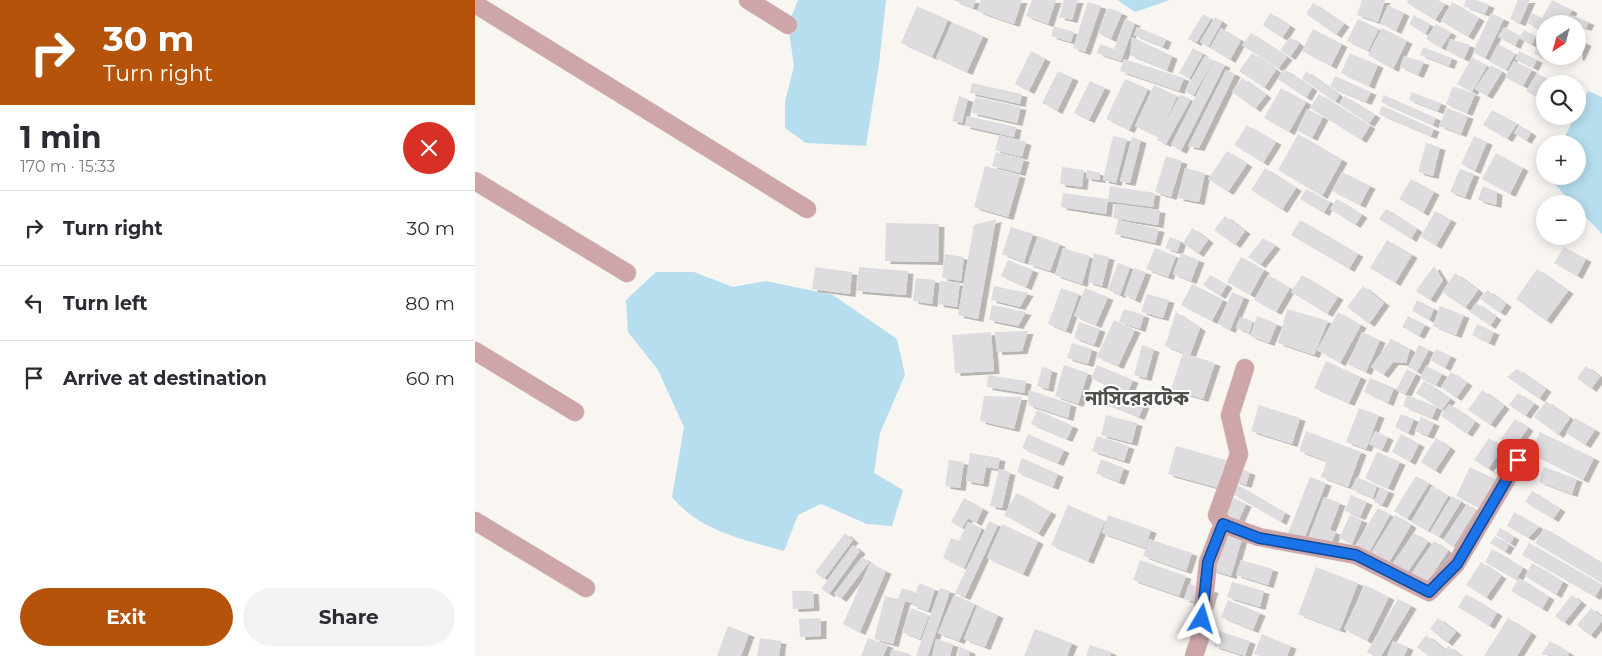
<!DOCTYPE html>
<meta charset="utf-8">
<style>
:root{--surface:#fff;--page:#f2f2f3;--text:#2b2b33;--muted:#7c7c81;--line:#e1e1e2;--accent:#b45309}
body{margin:0;font-family:Montserrat,"Noto Sans Bengali",sans-serif;background:var(--page);color:var(--text);height:100vh;display:flex;flex-direction:column;font-size:19px;white-space:nowrap}
*{box-sizing:border-box;margin:0}
p{font-size:16px;color:var(--muted)}
.icon{flex:none;width:28px;height:28px;fill:none;stroke:currentColor;stroke-width:2;stroke-linecap:round;stroke-linejoin:round}
.map{position:relative;flex:1;overflow:hidden}
.sheet{display:flex;flex-direction:column;background:var(--surface);width:475px}
.sheet>*{flex:none}
.hud{background:#b45309;color:#fff;overflow:hidden}
.needle{width:32px;rotate:216deg}
.fabs{position:absolute;left:1061px;top:15px;display:grid;gap:10px}
.fabs a{display:grid;place-items:center;width:50px;height:50px;border-radius:50%;background:var(--surface);box-shadow:0 2px 12px #0003;font-size:25px}
.pin{position:absolute;display:grid;place-items:center;width:42px;height:42px;color:#fff;margin:-21px;border-radius:10px;box-shadow:0 2px 8px #0006}
.me{position:absolute;width:55px;margin:-28px;rotate:7deg;stroke-linejoin:round;filter:drop-shadow(0 0 4px #0008)}
.turn{display:flex;align-items:center;gap:18px;height:105px;padding:0 20px;font-size:22px}
.turn .icon{width:65px;height:65px;stroke-width:2.5}
.turn b{display:block;font-size:35px;line-height:42px}
.round{display:grid;place-items:center;flex:none;width:52px;height:52px;border-radius:26px;background:var(--page)}
.summary{display:flex;align-items:center;justify-content:space-between;height:85px;padding:0 20px}
h1{font-size:30px;font-weight:700;line-height:38px}
.cta{display:flex;gap:10px;margin-top:auto;padding:10px 20px}
.cta a{flex:1;height:58px;border-radius:30px;background:var(--accent);color:#fff;font-size:20px;font-weight:700;line-height:58px;text-align:center}
.cta a+a{background:var(--page);color:var(--text)}
ul{padding:0;list-style:none}
li{display:flex;align-items:center;gap:15px;height:75px;padding:0 20px;border-top:1px solid var(--line)}
li div{flex:1}
li b{display:block;font-size:19px}
li em{font-style:normal}
main{display:flex;flex:1;min-height:0}
.map>svg:first-child{display:block}
.water{fill:#b6deee}
.building{fill:#dfdce0;filter:url(#shadow)}
.lines{fill:none;stroke-linecap:round;stroke-linejoin:round}
.street-casing{stroke:#d4d2ce;stroke-width:19}
.street{stroke:#cea5a9;stroke-width:18}
.route-casing{stroke:#114b97;stroke-width:12}
.route{stroke:#1a73e8;stroke-width:9}
.labels{text-anchor:middle;stroke-width:4;stroke-linejoin:round;paint-order:stroke}
.quarter-label{font-size:20px;font-weight:bold;fill:#514f4b;stroke:#fff}
</style>
<main>
<section class="sheet">
<div class="hud">
<div class="turn"><svg class="icon" aria-label="right" viewBox="0 0 24 24"><path d="M7 20v-9h11M14 6l5 5-5 5"/></svg><div><b>30 m</b>Turn right</div></div>
</div>
<div class="summary"><div><h1>1 min</h1><p>170 m · 15:33</p></div><a class="round" style="background:#d93025;color:#fff"><svg class="icon" aria-label="close" viewBox="0 0 24 24"><path d="M6 6l12 12M18 6L6 18"/></svg></a></div>
<ul>
<li><svg class="icon" aria-label="right" viewBox="0 0 24 24"><path d="M7 20v-9h11M14 6l5 5-5 5"/></svg><div><b>Turn right</b></div><em>30 m</em></li>
<li><svg class="icon" aria-label="left" viewBox="0 0 24 24"><path d="M17 20v-9H6M10 6l-5 5 5 5"/></svg><div><b>Turn left</b></div><em>80 m</em></li>
<li><svg class="icon" aria-label="arrive" viewBox="0 0 24 24"><path d="M6 21V4h12l-3 4 3 4H6"/></svg><div><b>Arrive at destination</b></div><em>60 m</em></li>
</ul>
<div class="cta"><a>Exit</a><a>Share</a></div>
</section>
<div class="map">
<svg width="1127" height="656" viewBox="0 0 1127 656">
<defs>
<filter id="shadow"><feDropShadow dx="5.5" dy="3" stdDeviation="0" flood-color="#0004"/></filter>
</defs>
<rect width="100%" height="100%" fill="#f9f6f2"/>
<!-- water -->
<g class="water">
<polygon points="323,0 411,0 404,64 391,146 331,143 310,128 310,102 319,66 313,25"/>
<polygon points="642,0 695,0 660,12"/>
<polygon points="1113,91 1127,97 1127,234 1103,209 1102,204 1097,204 1073,176 1102,176 1102,144 1086,144 1100,116 1102,116"/>
<path d="M181,272H219L258,287L291,281L358,295L422,339L430,375L405,433L399,473L428,490L417,526L392,524L346,504L323,515L309,551C269,540 225,531 197,497L209,427L183,370L153,332L151,300Z"/>
</g>
<!-- building -->
<g class="building">
<polygon points="478,0 501,0 498,8"/>
<polygon points="506,0 547,0 539,24 502,11"/>
<polygon points="557,0 581,0 573,24 551,16"/>
<polygon points="589,0 603,0 597,20 584,17"/>
<polygon points="887,0 910,0 903,22 882,15"/>
<polygon points="933,0 963,0 970,4 960,20 932,3"/>
<polygon points="991,0 1001,0 1014,5 1010,14 989,6"/>
<polygon points="1043,0 1055,0 1045,23 1035,19"/>
<polygon points="1077,0 1097,10 1090,24 1073,22 1070,24 1068,32 1052,23 1057,13 1067,18"/>
<polygon points="613,2 626,6 610,52 598,48"/>
<polygon points="977,2 1004,18 993,37 966,21"/>
<polygon points="838,3 869,24 861,35 831,14"/>
<polygon points="913,5 929,13 921,31 905,23"/>
<polygon points="442,6 473,20 457,57 426,43"/>
<polygon points="633,8 647,13 636,39 623,33"/>
<polygon points="795,13 815,26 807,38 788,25"/>
<polygon points="1016,13 1029,19 1010,58 998,52"/>
<polygon points="728,14 736,19 721,43 713,39"/>
<polygon points="939,15 955,25 950,34 934,24"/>
<polygon points="1096,15 1114,22 1111,28 1094,22"/>
<polygon points="740,17 747,22 733,47 725,42"/>
<polygon points="650,19 660,23 646,61 622,53 625,44 639,49"/>
<polygon points="883,19 904,29 893,51 872,41"/>
<polygon points="477,22 508,36 492,72 461,58"/>
<polygon points="961,24 976,33 966,48 951,39"/>
<polygon points="579,26 599,32 596,42 576,36"/>
<polygon points="662,27 691,39 688,47 659,35"/>
<polygon points="1029,27 1045,36 1049,30 1061,36 1057,45 1044,38 1040,46 1023,37"/>
<polygon points="746,28 766,40 755,60 735,48"/>
<polygon points="907,28 932,41 918,69 893,55"/>
<polygon points="838,29 867,44 856,66 827,51"/>
<polygon points="776,33 812,57 803,69 767,45"/>
<polygon points="1065,36 1070,38 1070,56 1081,56 1079,62 1059,54"/>
<polygon points="657,37 697,56 692,70 655,55"/>
<polygon points="815,37 824,44 815,57 805,50"/>
<polygon points="975,39 995,45 989,59 971,50"/>
<polygon points="1102,39 1111,43 1104,58 1102,57"/>
<polygon points="1023,44 1040,54 1031,70 1014,61"/>
<polygon points="948,47 977,58 974,66 945,55"/>
<polygon points="718,48 728,54 714,79 704,73"/>
<polygon points="556,51 570,59 554,91 540,84"/>
<polygon points="1044,51 1062,60 1058,68 1040,59"/>
<polygon points="777,53 801,70 789,88 764,71"/>
<polygon points="875,53 903,65 894,86 866,73"/>
<polygon points="730,56 738,61 718,96 710,91"/>
<polygon points="929,56 949,62 943,75 925,67"/>
<polygon points="997,57 1012,66 997,92 982,84"/>
<polygon points="649,59 709,78 704,91 645,71"/>
<polygon points="739,60 750,65 706,151 696,145"/>
<polygon points="1039,61 1057,70 1048,86 1030,77"/>
<polygon points="1016,65 1027,72 1012,96 1000,89"/>
<polygon points="809,69 837,88 831,98 803,79"/>
<polygon points="751,70 760,74 724,148 713,146"/>
<polygon points="583,71 598,78 582,111 567,103"/>
<polygon points="831,71 864,95 860,102 827,79"/>
<polygon points="1062,73 1080,84 1070,84 1070,102 1051,91"/>
<polygon points="860,76 896,92 891,102 855,87"/>
<polygon points="767,78 791,95 780,109 757,92"/>
<polygon points="650,79 673,89 654,130 631,119"/>
<polygon points="615,81 630,88 614,120 599,113"/>
<polygon points="497,83 547,94 545,104 495,93"/>
<polygon points="679,85 702,96 685,134 705,95 716,99 691,144 682,140 684,137 660,126"/>
<polygon points="978,86 1000,94 992,113 971,104"/>
<polygon points="806,88 831,102 814,132 789,118"/>
<polygon points="936,92 966,103 963,111 934,100"/>
<polygon points="844,94 895,126 886,140 835,108"/>
<polygon points="909,95 961,118 958,125 906,102"/>
<polygon points="484,96 493,99 487,123 477,121"/>
<polygon points="869,96 900,115 894,124 864,104"/>
<polygon points="500,97 546,107 542,123 497,113"/>
<polygon points="907,106 959,129 956,136 904,114"/>
<polygon points="972,108 993,116 986,134 964,126"/>
<polygon points="832,109 848,117 837,138 822,130"/>
<polygon points="1017,110 1042,124 1032,139 1008,125"/>
<polygon points="492,116 541,127 539,137 490,126"/>
<polygon points="772,125 801,142 788,163 759,145"/>
<polygon points="1044,125 1056,133 1051,141 1039,133"/>
<polygon points="823,134 867,160 847,196 803,170"/>
<polygon points="524,135 551,142 547,157 520,150"/>
<polygon points="638,136 652,139 641,183 628,180"/>
<polygon points="999,136 1012,142 1000,171 986,164"/>
<polygon points="657,137 666,140 655,183 645,181"/>
<polygon points="951,143 965,147 958,176 943,172"/>
<polygon points="752,151 772,164 753,192 733,179"/>
<polygon points="521,152 549,159 545,173 517,166"/>
<polygon points="1021,153 1048,168 1035,194 1007,179"/>
<polygon points="691,156 707,161 696,197 680,192"/>
<polygon points="510,166 545,175 533,217 499,207"/>
<polygon points="587,167 609,170 607,187 585,184"/>
<polygon points="710,168 730,173 724,202 703,198"/>
<polygon points="790,168 821,188 807,210 776,190"/>
<polygon points="985,169 999,174 990,197 975,192"/>
<polygon points="612,170 625,173 625,180 611,178"/>
<polygon points="867,172 895,186 885,205 857,191"/>
<polygon points="936,179 959,192 948,213 924,199"/>
<polygon points="635,186 680,193 678,207 633,201"/>
<polygon points="1008,186 1022,192 1021,205 1003,200"/>
<polygon points="831,189 855,202 849,213 825,199"/>
<polygon points="588,193 633,199 631,214 586,207"/>
<polygon points="862,199 887,215 880,225 855,209"/>
<polygon points="640,204 685,210 683,225 638,218"/>
<polygon points="911,209 942,229 936,239 904,219"/>
<polygon points="960,211 976,220 961,246 946,237"/>
<polygon points="750,216 770,231 760,245 739,230"/>
<polygon points="521,219 503,319 483,315 499,225"/>
<polygon points="643,220 684,229 680,243 640,234"/>
<polygon points="825,220 883,254 874,269 816,235"/>
<polygon points="411,223 464,224 463,262 410,261"/>
<polygon points="536,227 558,234 549,262 527,254"/>
<polygon points="717,228 733,240 723,254 708,243"/>
<polygon points="563,236 585,244 575,271 553,264"/>
<polygon points="695,237 706,241 702,252 690,248"/>
<polygon points="788,238 800,246 785,265 773,257"/>
<polygon points="912,240 937,255 920,283 895,268"/>
<polygon points="1089,247 1111,259 1102,276 1079,263"/>
<polygon points="588,248 615,256 607,284 580,275"/>
<polygon points="680,248 701,256 693,277 671,269"/>
<polygon points="619,253 634,257 627,286 613,282"/>
<polygon points="706,253 724,260 716,281 698,274"/>
<polygon points="470,254 489,257 486,281 467,278"/>
<polygon points="766,257 789,270 775,295 752,282"/>
<polygon points="533,260 558,270 551,287 526,276"/>
<polygon points="643,263 655,267 645,295 633,290"/>
<polygon points="959,266 968,280 955,300 941,291"/>
<polygon points="340,267 377,272 375,294 337,289"/>
<polygon points="384,267 433,271 431,295 382,291"/>
<polygon points="659,268 671,272 660,300 649,295"/>
<polygon points="1062,269 1093,291 1071,321 1041,299"/>
<polygon points="980,273 1003,290 990,308 967,292"/>
<polygon points="735,275 752,285 745,296 728,285"/>
<polygon points="793,275 815,288 801,312 779,300"/>
<polygon points="827,275 863,297 852,314 816,292"/>
<polygon points="441,278 460,280 457,304 438,301"/>
<polygon points="465,281 485,283 482,307 463,304"/>
<polygon points="717,284 748,300 737,321 706,305"/>
<polygon points="519,286 553,293 545,307 516,300"/>
<polygon points="888,286 909,303 894,324 872,307"/>
<polygon points="586,288 604,294 591,331 573,324"/>
<polygon points="610,288 633,297 621,325 599,316"/>
<polygon points="1012,290 1031,304 1025,313 1005,299"/>
<polygon points="757,292 769,297 755,330 743,324"/>
<polygon points="672,294 694,300 688,318 666,312"/>
<polygon points="942,300 959,309 954,320 937,311"/>
<polygon points="1001,303 1021,317 1015,326 995,312"/>
<polygon points="517,305 551,312 543,326 514,320"/>
<polygon points="965,306 989,315 981,335 958,326"/>
<polygon points="649,309 669,315 665,329 644,322"/>
<polygon points="812,309 853,321 839,355 803,343"/>
<polygon points="701,312 725,328 715,355 740,363 728,399 696,389 708,353 690,346"/>
<polygon points="863,312 886,325 865,363 842,350"/>
<polygon points="782,316 802,324 794,343 775,336"/>
<polygon points="933,316 950,325 944,336 927,327"/>
<polygon points="765,317 778,321 774,333 761,328"/>
<polygon points="639,320 660,330 643,366 622,357"/>
<polygon points="604,322 625,329 619,345 599,338"/>
<polygon points="1002,324 1019,332 1014,343 997,335"/>
<polygon points="553,331 547,351 522,352 520,332"/>
<polygon points="516,332 519,371 480,373 477,335"/>
<polygon points="887,332 905,340 891,372 873,364"/>
<polygon points="916,339 935,349 931,363 918,362 908,375 896,367"/>
<polygon points="597,343 617,349 613,364 592,358"/>
<polygon points="667,345 679,349 671,378 659,375"/>
<polygon points="944,345 954,350 942,372 933,367"/>
<polygon points="961,349 976,356 970,368 955,360"/>
<polygon points="851,361 886,377 874,403 839,388"/>
<polygon points="589,365 613,373 603,404 580,396"/>
<polygon points="622,365 658,380 652,394 616,378"/>
<polygon points="951,366 967,374 961,385 945,378"/>
<polygon points="1111,366 1125,377 1116,389 1102,378"/>
<polygon points="567,367 577,370 573,389 562,386"/>
<polygon points="932,369 941,374 930,395 921,390"/>
<polygon points="1042,369 1071,389 1064,399 1032,377"/>
<polygon points="976,372 992,383 981,398 966,387"/>
<polygon points="513,375 551,381 549,393 512,387"/>
<polygon points="895,378 919,388 913,403 889,392"/>
<polygon points="949,381 975,399 967,410 941,393"/>
<polygon points="628,388 669,405 664,417 623,400"/>
<polygon points="554,390 596,404 593,418 553,405"/>
<polygon points="1007,390 1029,406 1015,425 993,410"/>
<polygon points="1043,393 1059,404 1050,416 1034,405"/>
<polygon points="932,395 962,407 957,418 928,406"/>
<polygon points="509,396 547,397 539,429 505,421"/>
<polygon points="1071,401 1095,418 1083,435 1059,417"/>
<polygon points="974,404 1000,422 992,434 966,416"/>
<polygon points="784,405 825,418 817,444 776,431"/>
<polygon points="884,408 904,415 891,449 871,442"/>
<polygon points="562,410 598,426 592,439 556,424"/>
<polygon points="926,414 939,419 933,433 920,427"/>
<polygon points="631,415 662,423 657,443 626,435"/>
<polygon points="946,417 959,423 953,436 940,431"/>
<polygon points="1100,418 1120,430 1110,445 1091,433"/>
<polygon points="1040,419 1053,428 1039,448 1026,439"/>
<polygon points="831,431 886,452 873,487 846,477 852,461 824,451"/>
<polygon points="900,431 913,437 907,450 894,444"/>
<polygon points="1065,432 1119,458 1108,480 1055,453"/>
<polygon points="553,434 589,450 583,463 547,448"/>
<polygon points="926,434 944,444 935,462 917,452"/>
<polygon points="622,436 654,446 649,461 617,451"/>
<polygon points="961,438 975,448 960,471 946,462"/>
<polygon points="1014,438 1028,447 1013,469 999,460"/>
<polygon points="701,446 755,461 747,489 693,474"/>
<polygon points="1037,447 1050,456 1033,482 1020,473"/>
<polygon points="902,452 925,462 913,488 890,478"/>
<polygon points="495,453 525,458 523,469 511,467 508,484 491,481"/>
<polygon points="547,458 583,474 578,487 542,472"/>
<polygon points="626,459 649,468 644,482 621,473"/>
<polygon points="474,460 489,462 485,488 470,486"/>
<polygon points="995,467 1028,483 1013,512 981,496"/>
<polygon points="1069,467 1102,479 1097,494 1064,482"/>
<polygon points="763,468 775,472 771,485 759,481"/>
<polygon points="524,469 535,472 527,508 515,506"/>
<polygon points="941,476 954,484 932,519 919,511"/>
<polygon points="835,477 851,483 829,539 813,533"/>
<polygon points="882,477 902,486 898,498 876,489"/>
<polygon points="761,484 810,513 806,522 757,494"/>
<polygon points="957,486 973,496 953,531 936,522"/>
<polygon points="905,487 914,491 907,505 899,502"/>
<polygon points="1057,491 1085,509 1078,519 1050,502"/>
<polygon points="542,493 576,512 563,534 529,515"/>
<polygon points="876,495 892,502 885,517 870,511"/>
<polygon points="754,496 771,504 762,524 745,516"/>
<polygon points="977,496 986,502 964,537 955,532"/>
<polygon points="849,497 865,503 855,530 861,532 855,546 833,539"/>
<polygon points="489,498 508,509 501,523 493,518 487,528 476,522"/>
<polygon points="992,504 1001,510 978,547 968,540"/>
<polygon points="593,505 630,521 613,561 576,545"/>
<polygon points="903,508 915,515 892,556 879,548"/>
<polygon points="1039,512 1064,527 1053,538 1032,526"/>
<polygon points="633,515 676,530 670,548 627,533"/>
<polygon points="875,515 887,520 877,544 864,538"/>
<polygon points="920,515 936,525 913,564 896,553"/>
<polygon points="514,521 523,525 490,597 480,593"/>
<polygon points="493,522 507,528 489,568 468,558 476,538 484,541"/>
<polygon points="527,524 563,541 548,574 512,558"/>
<polygon points="1025,528 1039,537 1035,544 1021,535"/>
<polygon points="1069,528 1127,563 1127,583 1060,543"/>
<polygon points="735,529 767,539 756,576 724,566"/>
<polygon points="370,533 378,540 349,579 340,572"/>
<polygon points="939,533 953,542 932,573 918,563"/>
<polygon points="1020,536 1034,545 1030,552 1015,543"/>
<polygon points="674,539 717,553 711,571 668,556"/>
<polygon points="959,541 973,551 949,587 934,577"/>
<polygon points="1054,543 1127,585 1120,597 1047,555"/>
<polygon points="378,545 385,551 354,594 346,589"/>
<polygon points="1017,549 1048,568 1041,580 1010,562"/>
<polygon points="387,557 394,562 366,599 359,594"/>
<polygon points="665,560 711,576 704,596 658,580"/>
<polygon points="766,560 798,569 793,585 761,575"/>
<polygon points="1006,562 1026,576 1011,598 991,585"/>
<polygon points="395,563 411,571 385,632 368,624"/>
<polygon points="1057,563 1088,582 1081,595 1050,576"/>
<polygon points="841,567 883,583 865,630 823,614"/>
<polygon points="1044,578 1074,597 1067,609 1036,591"/>
<polygon points="757,582 789,591 785,607 752,597"/>
<polygon points="444,583 460,589 453,611 437,605"/>
<polygon points="714,584 738,590 733,606 709,599"/>
<polygon points="890,585 914,597 892,641 869,629"/>
<polygon points="427,588 440,592 437,603 430,601 418,644 399,639 410,596 423,599"/>
<polygon points="465,588 475,591 453,656 441,656"/>
<polygon points="317,591 338,591 339,608 318,609"/>
<polygon points="991,594 1022,613 1014,626 983,607"/>
<polygon points="479,595 500,604 484,641 463,633"/>
<polygon points="1097,595 1106,602 1089,623 1080,616"/>
<polygon points="923,599 936,606 906,656 899,656 892,652"/>
<polygon points="753,600 785,613 778,630 746,617"/>
<polygon points="502,606 523,615 510,647 489,639"/>
<polygon points="436,608 454,615 445,639 427,632"/>
<polygon points="1116,608 1127,617 1127,621 1115,636 1102,625"/>
<polygon points="346,618 346,636 325,637 324,619"/>
<polygon points="963,618 981,632 972,643 955,629"/>
<polygon points="1033,618 1056,633 1042,656 1009,656"/>
<polygon points="253,626 274,634 266,656 242,656"/>
<polygon points="560,629 597,643 592,656 549,656"/>
<polygon points="744,631 775,641 770,656 739,646"/>
<polygon points="787,634 816,646 812,656 785,656 779,654"/>
<polygon points="951,635 970,650 973,646 986,656 953,656 942,647"/>
<polygon points="285,638 306,641 304,656 282,656"/>
<polygon points="393,638 413,645 408,656 386,656"/>
<polygon points="461,639 478,644 475,656 457,656"/>
<polygon points="918,641 933,647 929,656 912,656"/>
<polygon points="1075,641 1094,653 1093,656 1066,655"/>
<polygon points="615,645 636,652 635,656 611,656"/>
<polygon points="485,647 495,651 494,656 483,656"/>
<polygon points="417,649 435,654 435,656 415,656"/>
</g>
<g class="lines">
<!-- street casing -->
<g class="street-casing">
<g id="street">
<polyline points="273,0 313,25"/>
<polyline points="0,4 332,209"/>
<polyline points="0,181 152,273"/>
<polyline points="0,351 100,412"/>
<polyline points="0,521 111,588"/>
<polyline points="748,524 784,537 881,555 954,592 981,564 1043,460"/>
<polyline points="719,656 725,638 733,562 748,524 742,515 764,454 755,415 770,368"/>
</g>
</g>
<!-- street -->
<use href="#street" class="street"/>
</g>
<g class="lines">
<!-- route casing -->
<g class="route-casing">
<polyline id="route" points="727,619 733,562 748,524 784,538 881,555 954,592 982,564 1043,460"/>
</g>
<!-- route -->
<use href="#route" class="route"/>
</g>
<g class="labels">
<!-- quarter labels -->
<g class="quarter-label">
<text x="662" y="405">নাসিরেরটেক</text>
</g>
</g>
</svg>
<div class="fabs">
<a><svg class="needle" viewBox="-14 -14 28 28"><path d="M0-13l5 13h-10z" fill="#e53935"/><path d="M0 13l5-13h-10z" fill="#7c7c81"/></svg></a>
<a><svg class="icon" aria-label="search" viewBox="0 0 24 24"><circle cx="10" cy="10" r="6"/><path d="M15 15l6 6"/></svg></a>
<a>+</a>
<a>−</a>
</div>
<div class="pin" style="left:1043px;top:460px;background:#d93025"><svg class="icon" aria-label="arrive" viewBox="0 0 24 24"><path d="M6 21V4h12l-3 4 3 4H6"/></svg></div>
<svg class="me" style="left:727px;top:619px" viewBox="-20 -20 40 40"><path d="M0-17L14 15 0 8-14 15z" fill="#1a73e8" stroke="#fff" stroke-width="4"/></svg>
</div>
</main>
